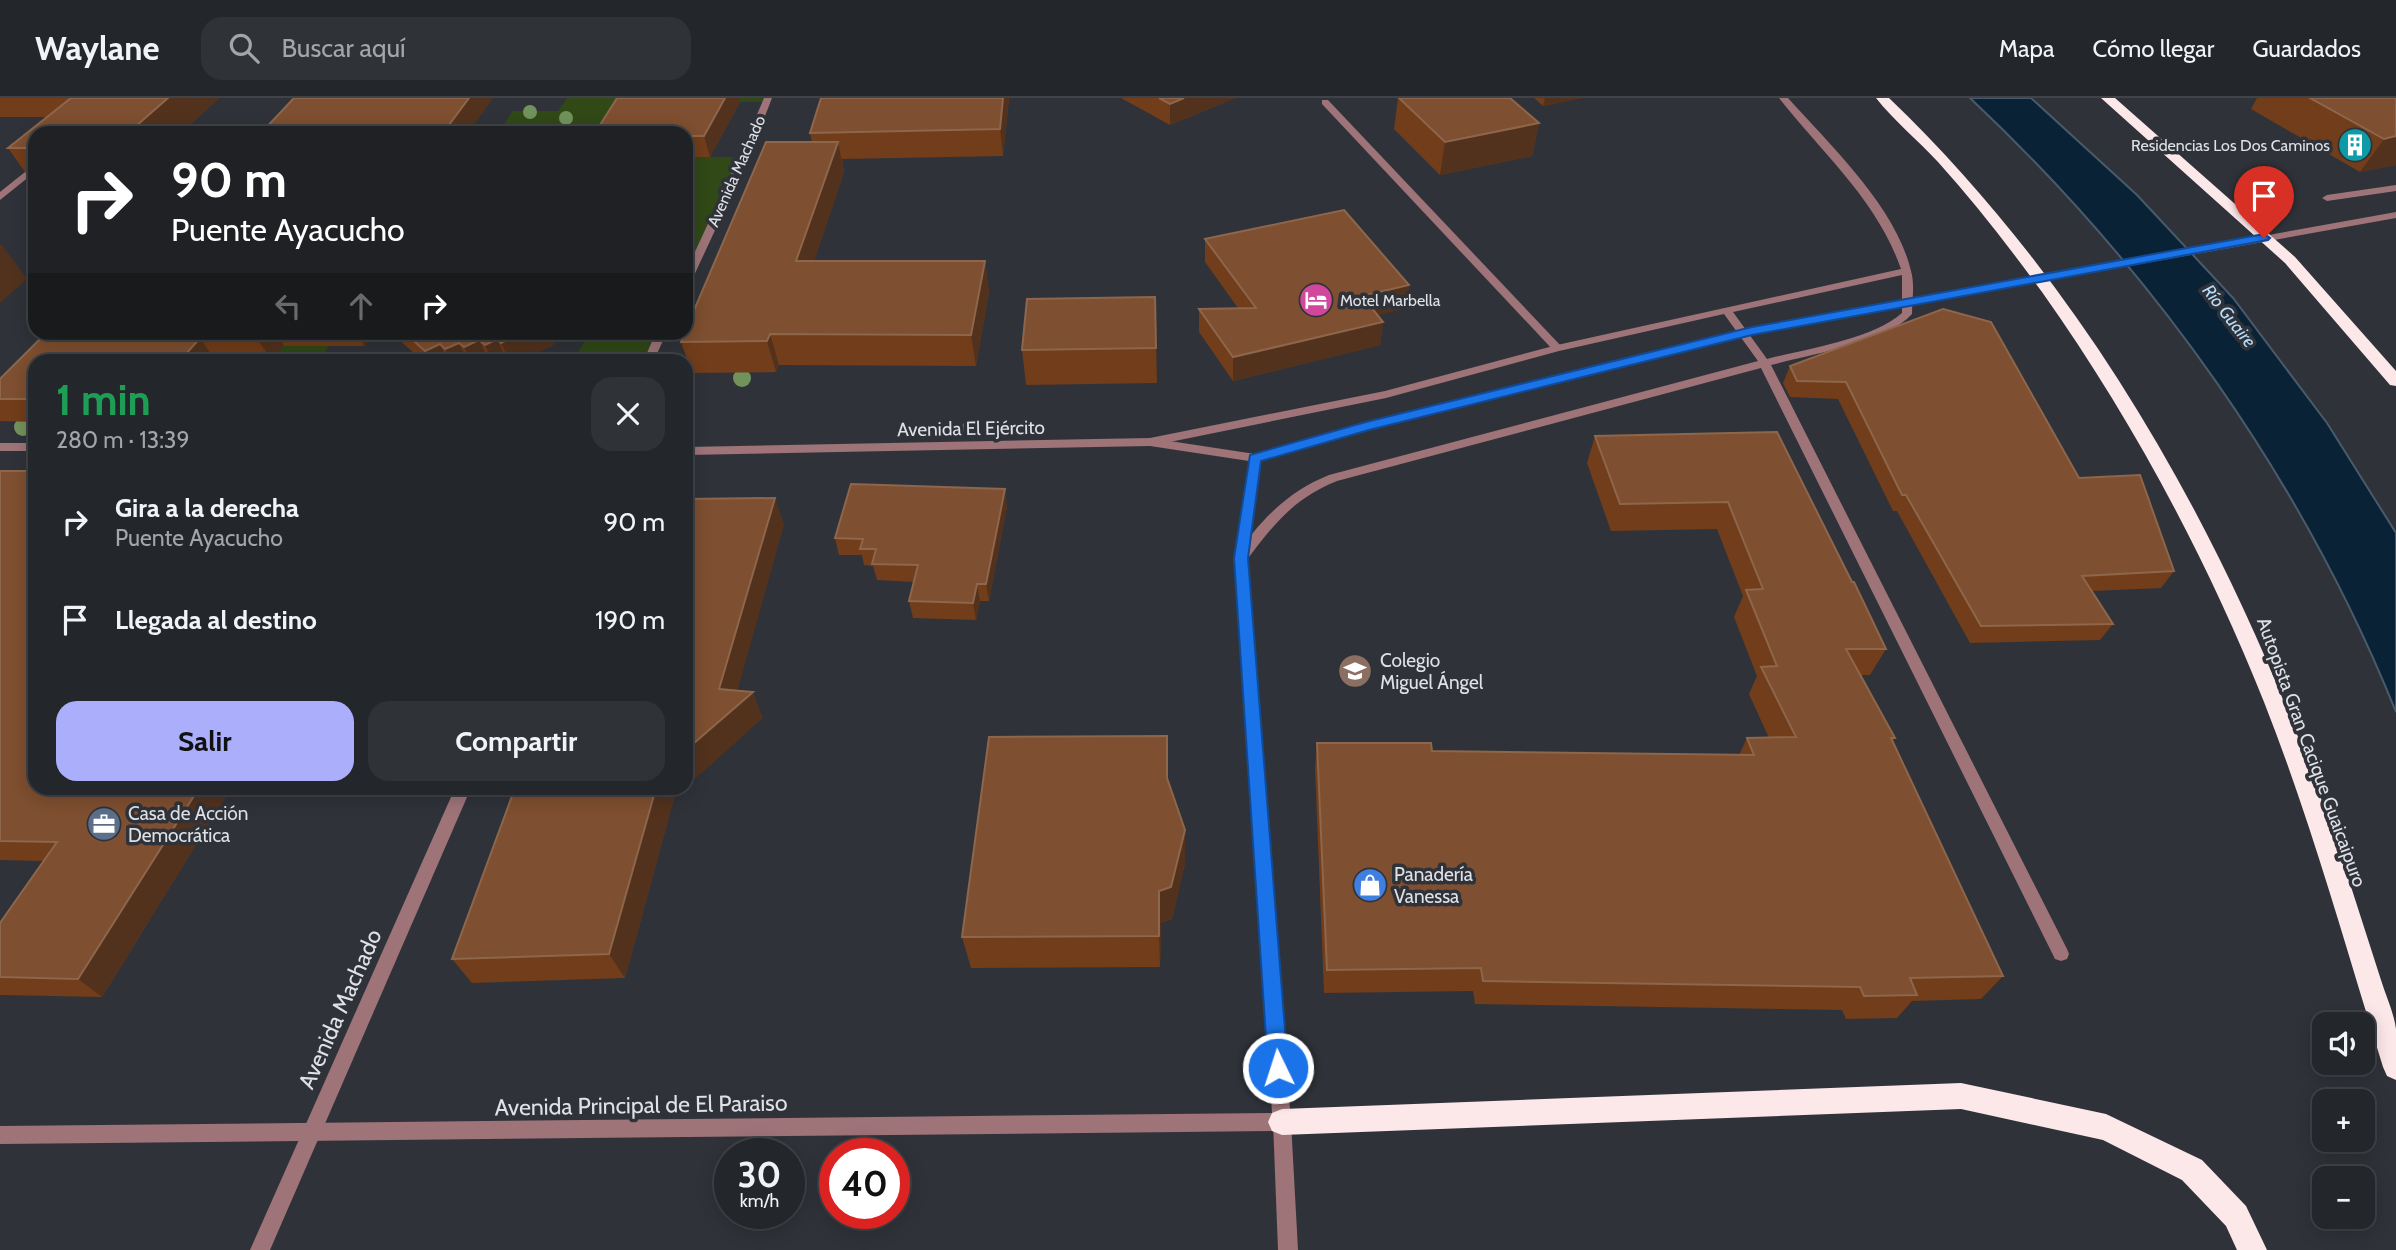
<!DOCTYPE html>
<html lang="es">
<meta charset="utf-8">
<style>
:root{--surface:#23262b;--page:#2f3237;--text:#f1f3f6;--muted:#a3a5a9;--line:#404347;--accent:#abaffb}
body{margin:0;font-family:Cabin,sans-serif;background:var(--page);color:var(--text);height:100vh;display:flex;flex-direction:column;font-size:26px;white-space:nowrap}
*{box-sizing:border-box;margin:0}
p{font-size:23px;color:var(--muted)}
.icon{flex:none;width:38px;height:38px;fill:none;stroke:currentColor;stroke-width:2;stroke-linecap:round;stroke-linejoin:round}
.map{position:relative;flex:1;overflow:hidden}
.panel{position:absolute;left:28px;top:256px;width:665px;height:441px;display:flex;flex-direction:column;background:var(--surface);border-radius:21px;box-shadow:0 4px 18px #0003,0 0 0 2px var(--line)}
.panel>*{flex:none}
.hud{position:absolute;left:28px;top:28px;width:665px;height:214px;border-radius:21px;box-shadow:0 4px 18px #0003,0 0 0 2px var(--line);background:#202124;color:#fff;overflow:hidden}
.controls{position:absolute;left:2312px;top:914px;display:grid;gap:14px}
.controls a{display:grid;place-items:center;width:63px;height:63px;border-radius:14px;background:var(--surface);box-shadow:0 4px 18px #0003,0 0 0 2px var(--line);font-size:35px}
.speed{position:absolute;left:714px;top:1040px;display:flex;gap:14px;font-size:35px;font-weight:700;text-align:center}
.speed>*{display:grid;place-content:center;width:91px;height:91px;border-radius:50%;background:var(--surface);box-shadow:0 4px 18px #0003,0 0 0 2px var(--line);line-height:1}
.speed small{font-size:18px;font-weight:400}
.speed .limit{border:10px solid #d22;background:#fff;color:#111}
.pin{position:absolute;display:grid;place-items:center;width:60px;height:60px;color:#fff;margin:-72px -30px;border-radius:50% 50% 50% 0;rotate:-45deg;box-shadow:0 0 7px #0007}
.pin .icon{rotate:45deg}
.me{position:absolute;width:77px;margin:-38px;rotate:356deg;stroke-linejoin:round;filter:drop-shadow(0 0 5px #0008)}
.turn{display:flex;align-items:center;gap:24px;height:147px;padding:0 28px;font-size:32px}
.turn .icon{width:91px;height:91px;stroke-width:2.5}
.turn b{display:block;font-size:49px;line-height:60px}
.lanes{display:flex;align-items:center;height:66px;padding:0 28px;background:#0003;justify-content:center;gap:35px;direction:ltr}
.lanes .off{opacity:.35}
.round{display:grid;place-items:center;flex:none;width:74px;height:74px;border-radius:21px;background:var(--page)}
.overview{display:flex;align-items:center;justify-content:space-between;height:119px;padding:0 28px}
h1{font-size:42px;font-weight:700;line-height:52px;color:#1e9e55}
.cta{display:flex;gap:14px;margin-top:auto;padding:14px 28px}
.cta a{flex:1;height:80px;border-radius:21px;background:var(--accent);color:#111;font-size:28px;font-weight:700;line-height:80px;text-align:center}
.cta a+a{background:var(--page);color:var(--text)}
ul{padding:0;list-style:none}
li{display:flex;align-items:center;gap:21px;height:98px;padding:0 28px}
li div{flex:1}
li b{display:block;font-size:26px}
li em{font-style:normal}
header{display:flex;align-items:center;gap:42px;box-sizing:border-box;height:98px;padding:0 35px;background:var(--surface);border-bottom:2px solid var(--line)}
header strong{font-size:33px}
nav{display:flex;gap:38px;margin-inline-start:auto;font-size:24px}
.search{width:490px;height:63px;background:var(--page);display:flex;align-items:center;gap:18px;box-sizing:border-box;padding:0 24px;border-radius:21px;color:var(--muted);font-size:26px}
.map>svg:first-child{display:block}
.green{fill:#304917}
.water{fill:#092235;stroke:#495b6a;stroke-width:2}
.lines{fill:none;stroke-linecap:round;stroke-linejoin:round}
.service{fill:#9e7479;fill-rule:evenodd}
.minor{fill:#9e7479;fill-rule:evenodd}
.tertiary{fill:#9e7479;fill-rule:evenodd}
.motorway{fill:#fce7e9;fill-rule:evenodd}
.tree{fill:#72925b}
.wall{fill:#723d1a}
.shaded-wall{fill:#52321d}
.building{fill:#7e4f30;stroke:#8d664c;stroke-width:2}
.route{fill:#1a73e8;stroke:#114b97;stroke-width:2}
.labels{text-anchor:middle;stroke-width:7;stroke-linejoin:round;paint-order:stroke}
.far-poi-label{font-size:16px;fill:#dee1e5;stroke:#2f3339;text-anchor:end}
.far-street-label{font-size:16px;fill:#dee1e5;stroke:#2f3339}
.far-water-label{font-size:18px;font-style:italic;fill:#b7ddfc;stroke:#2f3339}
.street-label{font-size:19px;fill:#dee1e5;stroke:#2f3339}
.poi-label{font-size:19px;fill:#dee1e5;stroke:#2f3339;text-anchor:start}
.near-street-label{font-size:23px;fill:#dee1e5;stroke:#2f3339}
</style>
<header>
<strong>Waylane</strong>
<div class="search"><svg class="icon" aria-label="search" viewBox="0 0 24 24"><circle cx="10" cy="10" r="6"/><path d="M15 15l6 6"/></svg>Buscar aquí</div>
<nav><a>Mapa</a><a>Cómo llegar</a><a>Guardados</a></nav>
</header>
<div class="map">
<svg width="2396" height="1152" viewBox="0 0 2396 1152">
<rect width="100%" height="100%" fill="#2f3339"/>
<!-- green -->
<g class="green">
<polygon points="567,0 768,0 766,4 635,3 616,35 498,35 513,13 558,13"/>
<polygon points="686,59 744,59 686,184"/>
<polygon points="294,235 339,235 318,262 272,262"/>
<polygon points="589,235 662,235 649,262 574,262"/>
</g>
<!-- water -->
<path class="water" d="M1970,0H2031L2137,97L2233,200L2327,325L2396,435V614C2302,381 2153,172 1970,0Z"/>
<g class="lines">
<!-- service -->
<g class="service">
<polygon points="1322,2 1328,2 1561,248 1561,252 1553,252 1322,6"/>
<polygon points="35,66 35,74 0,102 0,94"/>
</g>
<!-- minor -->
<g class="minor">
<polygon points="764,0 772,0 749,59 691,184 686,187 686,173 739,59"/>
<path d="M1779,0H1788C1831,48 1896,109 1911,173C1915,187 1912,202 1912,216C1888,244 1808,257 1771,267L2067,851L2069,856L2067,861L2061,863L2055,861L1761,270L1337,383C1293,401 1274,426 1246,463L1241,465L1235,460C1259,423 1287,394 1329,377L1758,263L1724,216L1559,253L1386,300L1150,348L1144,344L1150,340L1385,293L1557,247L1901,171C1877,102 1823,56 1779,0ZM1902,177V215C1873,241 1806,251 1767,261L1733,214Z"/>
<polygon points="2396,87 2396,93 2327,103 2322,100 2327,97"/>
<polygon points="656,234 667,234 654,262 644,262"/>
<polygon points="455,690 471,690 270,1152 250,1152"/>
<polygon points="1282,1015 1288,1018 1291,1024 1298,1152 1278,1152 1273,1024 1276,1018"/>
</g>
<!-- tertiary -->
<g class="tertiary">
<polygon points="2396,114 2396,120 1752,236 1369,332 1261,362 1247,460 1291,1024 1288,1030 1282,1033 0,1046 0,1028 1272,1015 1235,460 1249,363 1150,348 686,357 686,349 1150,340 1255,356 1366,325 1752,230"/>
<rect x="0" y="345" width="35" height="8"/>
</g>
<!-- motorway -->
<g class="motorway">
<path d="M1876,0H1889C2107,209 2252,486 2345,770C2357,807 2369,845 2381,882C2386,898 2394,915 2396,931C2396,947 2396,965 2396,982L2387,978L2383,969C2345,847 2311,723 2264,604C2206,459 2132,321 2042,194C2009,149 1975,105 1938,64C1918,42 1894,23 1876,0Z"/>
<polygon points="2101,0 2115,0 2295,159 2396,273 2396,288 2390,287 2285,165"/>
<polygon points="1961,985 2106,1016 2202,1062 2246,1108 2267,1152 2237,1152 2226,1128 2182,1082 2103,1042 1961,1011 1282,1037 1272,1033 1268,1024 1272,1015 1282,1011"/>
</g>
</g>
<!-- trees -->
<g class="tree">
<circle cx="530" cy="14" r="7"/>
<circle cx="566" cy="20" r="7"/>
<circle cx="742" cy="280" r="9"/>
<circle cx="23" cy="329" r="9"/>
<circle cx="971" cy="330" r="9"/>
</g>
<!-- wall -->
<g class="wall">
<polygon points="0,0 219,0 181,35 35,35 35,81 30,81 8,50 47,19 0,19"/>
<polygon points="617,0 739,0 740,4 710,59 686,59 686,35"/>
<polygon points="1009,0 1003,58 842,61 844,74 814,163 985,163 989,194 976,268 779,267 776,274 692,275 681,244 812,44 810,35"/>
<polygon points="1121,0 1235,0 1170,27"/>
<polygon points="1398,0 1510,0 1539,25 1532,58 1440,77 1394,31"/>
<polygon points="1534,0 1582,0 1543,8"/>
<polygon points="2257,0 2396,0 2396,67 2360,74 2251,11"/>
<polygon points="1205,141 1409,187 1406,210 1377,217 1383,224 1380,247 1233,283 1199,234 1199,211 1238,210 1205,164"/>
<polygon points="1155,199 1157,285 1026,287 1022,252"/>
<polygon points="1943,211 2079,380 2174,473 2161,490 2092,493 2113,526 2100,542 1970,545 1897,413 1893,413 1838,301 1790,299 1783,285 1790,268"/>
<polygon points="47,234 375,234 364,248 284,248 272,262 35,262 35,324 0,323 0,281"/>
<polygon points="390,234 558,234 559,236 553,240 555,246 521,262 422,262"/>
<polygon points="1777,334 1852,484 1886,551 1870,577 1861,577 1895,640 1892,643 2003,878 1981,901 1912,903 1897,920 1846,921 1842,912 1475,906 1473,893 1324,895 1315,670 1317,645 1432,653 1739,657 1747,640 1769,640 1749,596 1757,578 1734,519 1743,498 1717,431 1611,433 1587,365 1595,338"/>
<polygon points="0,373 35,690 231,690 102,899 0,897 0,825 43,763 0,762"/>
<polygon points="1007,408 989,503 980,503 976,522 913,520 909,503 914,484 877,482 873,468 864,467 862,457 839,457 835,440"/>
<polygon points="1168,683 1185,765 1172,821 1161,825 1160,869 971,870 962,839"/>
<polygon points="674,700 625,880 472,885 452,861"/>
</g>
<!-- shaded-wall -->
<g class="shaded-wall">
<polygon points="168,0 219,0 181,35 128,35"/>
<polygon points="469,0 493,0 468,35 443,35"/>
<polygon points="725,0 739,0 740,4 710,59 704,38"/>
<polygon points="1003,0 1009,0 1003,58 1000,31"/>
<polygon points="1184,0 1235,0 1170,27 1170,6"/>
<polygon points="1545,0 1582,0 1543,8"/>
<polygon points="1539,25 1532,58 1440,77 1445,44"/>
<polygon points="2396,38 2396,67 2360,74 2384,41"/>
<polygon points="838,44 844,74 804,193 796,163"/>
<polygon points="1,146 27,181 0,205 0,147"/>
<polygon points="985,163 989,194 976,268 971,237"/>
<polygon points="1409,187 1406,210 1359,222 1362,198"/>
<polygon points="1383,224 1380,247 1233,283 1233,259"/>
<polygon points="263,234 276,234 284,248 272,262 257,241"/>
<polygon points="357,234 375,234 364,248"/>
<polygon points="523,234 558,234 559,236 553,240 555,246 521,262 509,262 501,245"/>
<polygon points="770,236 779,267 776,274 767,243"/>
<polygon points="200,240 215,262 190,262 186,256"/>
<polygon points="497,241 507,262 492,262 485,247"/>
<polygon points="479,242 489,262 470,262 464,249"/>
<polygon points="459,245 468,262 451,262 445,251"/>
<polygon points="440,246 448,262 430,262 425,253"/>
<polygon points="85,255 91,262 78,262"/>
<polygon points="1005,391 1007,408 989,503 986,486"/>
<polygon points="775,400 784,427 732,612 753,594 763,620 686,689 686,652 719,591"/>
<polygon points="977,486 980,503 976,522 973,505"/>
<polygon points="199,690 231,690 102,899 78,881"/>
<polygon points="656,690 685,690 674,700 625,880 609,856"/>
<polygon points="1185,732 1185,765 1172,821 1161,825 1160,869 1159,838 1159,793"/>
</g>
<!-- building -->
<g class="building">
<polygon points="71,0 168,0 128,35 35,35 35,50 8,50"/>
<polygon points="294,0 469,0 443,35 261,35"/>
<polygon points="617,0 725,0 704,38 686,38 686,35 595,35"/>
<polygon points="821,0 1003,0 1000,31 810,35"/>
<polygon points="1159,0 1184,0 1170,6"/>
<polygon points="1399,0 1510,0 1539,25 1445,44"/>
<polygon points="2310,0 2396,0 2396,38 2384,41"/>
<polygon points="766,44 838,44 796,163 985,163 971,237 770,236 767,243 681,244 685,234 686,234 686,231"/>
<polygon points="1344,112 1409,187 1362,198 1383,224 1233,259 1199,211 1256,210 1205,141"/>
<polygon points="1155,199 1156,250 1022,252 1027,201"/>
<polygon points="1943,211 1991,224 2079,380 2140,377 2174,473 2082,478 2113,526 1981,528 1906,397 1902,397 1846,284 1797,283 1790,268"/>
<polygon points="47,234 263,234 257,241 200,240 186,256 85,255 78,262 35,262 35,301 0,301 0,281"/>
<polygon points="404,234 523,234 501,245 497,241 485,247 479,242 464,249 459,245 445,251 440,246 425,253"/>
<polygon points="1777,334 1852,484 1854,484 1886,551 1846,551 1895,640 1891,640 2003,878 1910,880 1917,897 1864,898 1860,889 1483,883 1481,870 1327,872 1317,645 1431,645 1432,653 1754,657 1747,640 1796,639 1761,569 1777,568 1746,492 1763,491 1728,404 1620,406 1595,338"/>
<polygon points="0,373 35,373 35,690 199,690 78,881 0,879 0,825 57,744 0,743"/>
<polygon points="851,386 1005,391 986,486 977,486 973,505 909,503 918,467 872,466 876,451 860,451 863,441 835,440"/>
<polygon points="775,400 719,591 753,594 686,652 686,401"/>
<polygon points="1167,638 1167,680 1185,732 1171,789 1159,793 1159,838 962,839 989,639"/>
<polygon points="515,690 656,690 609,856 452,861"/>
</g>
<!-- route -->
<polygon class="route" points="2264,136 2270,140 2268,142 1752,237 1369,332 1261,363 1248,460 1288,970 1285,977 1278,980 1271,977 1268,970 1234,460 1250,357 1366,324 1752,229"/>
<!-- icons -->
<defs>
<g id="building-disc" transform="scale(1.75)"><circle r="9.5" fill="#0f9aa8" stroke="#2f3339"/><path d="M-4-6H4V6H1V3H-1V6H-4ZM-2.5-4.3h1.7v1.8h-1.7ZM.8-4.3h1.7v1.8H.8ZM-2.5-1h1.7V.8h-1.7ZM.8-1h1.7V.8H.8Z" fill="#fff"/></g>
<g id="hotel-disc" transform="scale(1.75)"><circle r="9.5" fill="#d1479c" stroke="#2f3339"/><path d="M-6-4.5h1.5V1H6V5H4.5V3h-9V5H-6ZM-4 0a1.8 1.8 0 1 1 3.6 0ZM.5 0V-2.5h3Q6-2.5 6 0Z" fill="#fff"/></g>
<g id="school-disc" transform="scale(1.75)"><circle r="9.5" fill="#8d6e63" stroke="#2f3339"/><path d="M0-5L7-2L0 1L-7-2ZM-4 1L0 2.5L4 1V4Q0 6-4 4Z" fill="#fff"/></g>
<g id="office-disc" transform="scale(1.75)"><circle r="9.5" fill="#5c6f8a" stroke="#2f3339"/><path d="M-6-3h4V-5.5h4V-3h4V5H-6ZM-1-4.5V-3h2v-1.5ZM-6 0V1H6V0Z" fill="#fff"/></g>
<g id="shop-disc" transform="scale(1.75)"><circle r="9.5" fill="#3f7fe0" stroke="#2f3339"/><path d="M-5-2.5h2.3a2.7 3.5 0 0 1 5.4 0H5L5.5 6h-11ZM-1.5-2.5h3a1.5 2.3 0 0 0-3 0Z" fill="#fff"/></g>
</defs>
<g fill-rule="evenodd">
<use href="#building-disc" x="2355" y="47"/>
<use href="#hotel-disc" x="1316" y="202"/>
<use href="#school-disc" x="1355" y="573"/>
<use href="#office-disc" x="104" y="726"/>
<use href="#shop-disc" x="1370" y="787"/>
</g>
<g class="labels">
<!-- far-poi labels -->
<g class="far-poi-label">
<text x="2330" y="53">Residencias Los Dos Caminos</text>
<text x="1340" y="208" text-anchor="start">Motel Marbella</text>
</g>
<!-- far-street labels -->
<g class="far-street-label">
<text transform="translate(736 73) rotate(-66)" y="6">Avenida Machado</text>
</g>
<!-- far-water labels -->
<g class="far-water-label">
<text transform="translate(2229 218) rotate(52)" y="6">Río Guaire</text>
</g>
<!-- street labels -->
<g class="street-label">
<text transform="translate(971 330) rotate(-1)" y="7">Avenida El Ejército</text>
<text transform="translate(2312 654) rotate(70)" y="7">Autopista Gran Cacique Guaicaipuro</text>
</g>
<!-- poi labels -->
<g class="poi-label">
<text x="1380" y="569">Colegio<tspan x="1380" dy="22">Miguel Ángel</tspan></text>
<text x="128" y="722">Casa de Acción<tspan x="128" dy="22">Democrática</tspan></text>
<text x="1394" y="783">Panadería<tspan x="1394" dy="22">Vanessa</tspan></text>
</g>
<!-- near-street labels -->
<g class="near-street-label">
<text transform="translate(340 911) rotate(-66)" y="8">Avenida Machado</text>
<text transform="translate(641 1007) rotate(-1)" y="8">Avenida Principal de El Paraiso</text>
</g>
</g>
</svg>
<div class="controls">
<a><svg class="icon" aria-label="sound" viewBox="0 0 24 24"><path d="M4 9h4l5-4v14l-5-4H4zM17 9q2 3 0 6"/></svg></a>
<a>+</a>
<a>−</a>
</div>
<div class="speed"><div>30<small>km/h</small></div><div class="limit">40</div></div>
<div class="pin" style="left:2264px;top:140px;background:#d93025"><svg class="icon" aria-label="arrive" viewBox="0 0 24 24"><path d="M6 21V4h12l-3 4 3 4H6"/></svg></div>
<svg class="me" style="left:1278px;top:970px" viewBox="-20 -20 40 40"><circle r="17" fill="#1a73e8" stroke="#fff" stroke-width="3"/><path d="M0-11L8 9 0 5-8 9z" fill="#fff"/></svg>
<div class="hud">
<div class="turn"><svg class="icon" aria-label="right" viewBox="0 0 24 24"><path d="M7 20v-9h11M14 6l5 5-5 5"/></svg><div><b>90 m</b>Puente Ayacucho</div></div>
<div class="lanes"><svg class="icon off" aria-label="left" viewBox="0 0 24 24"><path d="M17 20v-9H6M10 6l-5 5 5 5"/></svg><svg class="icon off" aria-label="ahead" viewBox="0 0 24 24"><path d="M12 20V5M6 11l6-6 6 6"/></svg><svg class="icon" aria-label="right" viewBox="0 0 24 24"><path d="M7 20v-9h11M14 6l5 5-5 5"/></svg></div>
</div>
<section class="panel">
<div class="overview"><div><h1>1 min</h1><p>280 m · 13:39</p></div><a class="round"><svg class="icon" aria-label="close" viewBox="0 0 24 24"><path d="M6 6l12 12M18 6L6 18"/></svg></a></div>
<ul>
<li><svg class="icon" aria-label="right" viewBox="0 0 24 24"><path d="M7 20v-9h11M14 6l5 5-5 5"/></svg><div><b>Gira a la derecha</b><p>Puente Ayacucho</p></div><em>90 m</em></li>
<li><svg class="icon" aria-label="arrive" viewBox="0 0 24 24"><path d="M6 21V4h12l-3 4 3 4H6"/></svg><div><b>Llegada al destino</b></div><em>190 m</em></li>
</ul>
<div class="cta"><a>Salir</a><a>Compartir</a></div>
</section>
</div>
